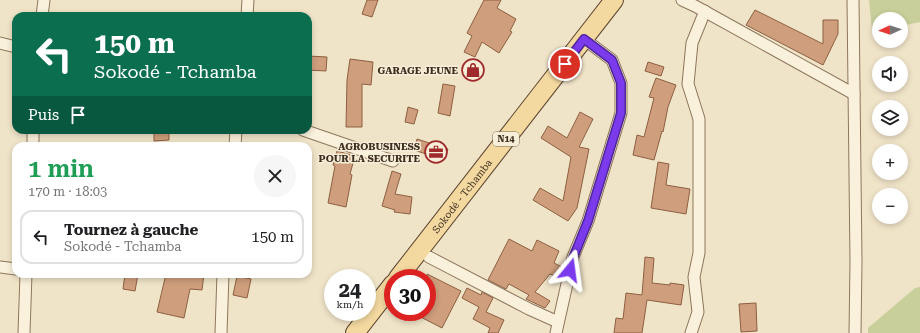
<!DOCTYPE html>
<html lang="fr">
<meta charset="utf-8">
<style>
:root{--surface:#fff;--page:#f6f6f6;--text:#202124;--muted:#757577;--line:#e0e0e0}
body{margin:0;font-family:"Roboto Serif",serif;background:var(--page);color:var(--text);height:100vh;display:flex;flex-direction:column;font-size:15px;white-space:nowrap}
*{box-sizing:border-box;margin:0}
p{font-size:13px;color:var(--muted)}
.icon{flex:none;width:22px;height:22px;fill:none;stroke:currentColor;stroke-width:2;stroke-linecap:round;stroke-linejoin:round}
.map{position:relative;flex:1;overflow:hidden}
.sheet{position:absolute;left:12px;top:142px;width:300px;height:136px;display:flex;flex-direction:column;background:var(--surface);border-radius:12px;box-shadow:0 2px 6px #0003}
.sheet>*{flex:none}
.banner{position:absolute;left:12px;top:12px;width:300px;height:122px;border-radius:12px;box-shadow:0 2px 6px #0003;background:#0b6e4f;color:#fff;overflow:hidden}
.needle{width:26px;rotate:266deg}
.tools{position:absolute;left:872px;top:12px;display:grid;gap:8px}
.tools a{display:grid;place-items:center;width:36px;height:36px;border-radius:50%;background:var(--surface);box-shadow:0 2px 6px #0003;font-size:20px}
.speed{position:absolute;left:324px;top:269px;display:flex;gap:8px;font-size:20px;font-weight:700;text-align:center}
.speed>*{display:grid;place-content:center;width:52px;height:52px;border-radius:50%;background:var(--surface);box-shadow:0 2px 6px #0003;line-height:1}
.speed small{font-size:10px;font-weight:400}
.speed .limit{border:6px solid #d22;background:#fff;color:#111}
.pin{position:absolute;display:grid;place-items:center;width:34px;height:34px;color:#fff;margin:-17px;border:2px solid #fff;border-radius:50%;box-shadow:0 1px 4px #0007}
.me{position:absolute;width:44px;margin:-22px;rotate:16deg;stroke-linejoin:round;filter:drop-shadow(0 0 3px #0008)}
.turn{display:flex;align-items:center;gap:14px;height:84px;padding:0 16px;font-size:18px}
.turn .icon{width:52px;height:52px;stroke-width:2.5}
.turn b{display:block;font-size:28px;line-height:34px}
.then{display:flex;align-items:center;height:38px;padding:0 16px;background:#0003;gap:8px;font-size:15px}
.round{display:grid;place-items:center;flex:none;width:42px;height:42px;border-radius:21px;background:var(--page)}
.head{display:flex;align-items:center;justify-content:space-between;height:68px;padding:0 16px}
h1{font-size:24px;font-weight:600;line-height:30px;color:#1e9e55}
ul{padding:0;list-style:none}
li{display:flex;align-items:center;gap:12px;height:54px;margin:0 8px 6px;padding:0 8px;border:2px solid var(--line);border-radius:12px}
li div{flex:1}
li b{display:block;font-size:15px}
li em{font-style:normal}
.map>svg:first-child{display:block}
.green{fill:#c9cf9b}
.building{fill:#cf9f7d;stroke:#8d5f41}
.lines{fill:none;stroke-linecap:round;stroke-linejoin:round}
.street-casing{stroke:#8d765c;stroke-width:13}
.primary-casing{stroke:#5b4430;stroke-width:20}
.street{stroke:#faf1dc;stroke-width:11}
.primary{stroke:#f3d9a0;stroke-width:18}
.route-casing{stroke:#51269a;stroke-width:10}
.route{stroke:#7c3aed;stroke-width:7}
.labels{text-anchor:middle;stroke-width:3;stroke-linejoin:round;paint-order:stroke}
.shield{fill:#f7eed8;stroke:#756857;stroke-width:1}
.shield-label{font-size:9px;font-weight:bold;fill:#3d2e20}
.poi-label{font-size:10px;font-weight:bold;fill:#3d2e20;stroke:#f7eed8;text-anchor:end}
.street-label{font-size:10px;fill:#3d2e20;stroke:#f7eed8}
</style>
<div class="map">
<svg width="920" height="333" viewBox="0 0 920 333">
<rect width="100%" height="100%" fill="#f0e4c8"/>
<!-- green -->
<g class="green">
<polygon points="869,0 920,0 920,22 901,26 901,19 879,19 879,32 872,31"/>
<polygon points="920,287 920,333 868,333 868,328 915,288"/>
</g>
<!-- building -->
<g class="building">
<polygon points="367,0 378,0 372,17 362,14"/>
<polygon points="484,0 501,0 497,8 516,19 510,31 512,32 499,53 482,42 475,57 464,52 472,36 467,33"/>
<polygon points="755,10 823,44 823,20 838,20 838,34 823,65 746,25"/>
<polygon points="308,56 327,57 326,71 308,70"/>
<polygon points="350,59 373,62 371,85 362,84 362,127 346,127 347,80"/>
<polygon points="648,62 664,67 661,76 645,71"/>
<polygon points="656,78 676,85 668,107 663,132 662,131 654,160 633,155 637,135 644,137 654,98 649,97"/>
<polygon points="443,84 455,86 450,116 438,113"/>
<polygon points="408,107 418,110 414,124 405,122"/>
<polygon points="580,112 593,119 579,147 589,149 577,208 568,221 533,200 540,188 563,201 571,157 541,138 548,126 567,138"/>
<polygon points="154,130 169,130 169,140 154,141"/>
<polygon points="417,139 448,149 444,160 414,150"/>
<polygon points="337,151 355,156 350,174 352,175 346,207 328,203 335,166 333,165"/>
<polygon points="658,162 669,164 666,185 690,189 686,214 651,208"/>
<polygon points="392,171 401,174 395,194 412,197 410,214 394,212 395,210 382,206"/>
<polygon points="509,239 532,251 537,240 559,251 554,263 562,267 557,277 550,274 535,292 550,301 545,308 526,299 529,295 509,284 506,289 488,280"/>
<polygon points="645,257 654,258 652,283 670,285 670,283 684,285 681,305 647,300 642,333 614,333 616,318 623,319 626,293 642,295"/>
<polygon points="125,274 138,274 135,291 123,289"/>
<polygon points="166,274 204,274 202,290 190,289 184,318 157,312"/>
<polygon points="427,274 461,291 442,328 411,312 427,312"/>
<polygon points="237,276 251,279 247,298 233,295"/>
<polygon points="467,288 481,295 482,292 493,298 486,312 504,320 498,333 488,333 490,328 473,319 479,307 462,298"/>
<polygon points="756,303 757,331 741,332 739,304"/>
</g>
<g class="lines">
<!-- street casing -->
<g class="street-casing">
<g id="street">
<polyline points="682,0 695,6 854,94"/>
<polyline points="853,0 856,262 855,333"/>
<polyline points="42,16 44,0"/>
<polyline points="247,16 248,0"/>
<polyline points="0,43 16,47"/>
<polyline points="303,130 393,161"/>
<polyline points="33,146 33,130"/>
<polyline points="235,146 236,130"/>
<polyline points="429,257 529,309 558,322"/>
<polyline points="0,267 16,269"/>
<polyline points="24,333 26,274"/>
<polyline points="221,333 223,274"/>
<polyline points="556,333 573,257 588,221 621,113 621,83 612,60 584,39"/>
<polyline points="691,333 698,312 694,277 699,253 699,119 688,84 692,43 705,11"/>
</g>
</g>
<!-- primary casing -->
<g class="primary-casing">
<g id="primary">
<path id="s1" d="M398,278L614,0"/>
<polyline points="355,333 393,284"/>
</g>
</g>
<!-- street -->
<use href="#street" class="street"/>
<!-- primary -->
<use href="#primary" class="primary"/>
</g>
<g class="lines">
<!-- route casing -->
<g class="route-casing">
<polyline id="route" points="565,64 584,39 612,60 621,83 621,113 588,221 573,258 570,270"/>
</g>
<!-- route -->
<use href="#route" class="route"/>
</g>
<!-- icons -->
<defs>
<g id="shop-ring" transform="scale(1.15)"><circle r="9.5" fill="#f7eed8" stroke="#9e2a2b" stroke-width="1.5"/><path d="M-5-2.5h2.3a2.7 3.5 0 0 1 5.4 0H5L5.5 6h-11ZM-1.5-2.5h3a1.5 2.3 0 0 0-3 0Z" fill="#9e2a2b"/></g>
<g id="office-ring" transform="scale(1.15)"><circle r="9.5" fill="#f7eed8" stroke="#9e2a2b" stroke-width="1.5"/><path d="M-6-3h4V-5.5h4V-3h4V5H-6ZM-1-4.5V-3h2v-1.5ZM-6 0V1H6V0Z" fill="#9e2a2b"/></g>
</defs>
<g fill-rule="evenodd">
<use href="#shop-ring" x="473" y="70"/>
<use href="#office-ring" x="436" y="152"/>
</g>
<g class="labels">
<!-- shield labels -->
<rect class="shield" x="493" y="132" width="26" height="14" rx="3"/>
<g class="shield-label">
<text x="506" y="142">N14</text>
</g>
<!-- poi labels -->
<g class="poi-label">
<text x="458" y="74">GARAGE JEUNE</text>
<text x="420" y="150">AGROBUSINESS<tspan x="420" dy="12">POUR LA SECURITE</tspan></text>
</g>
<!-- street labels -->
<g class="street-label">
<text dy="4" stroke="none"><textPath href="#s1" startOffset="104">Sokodé - Tchamba</textPath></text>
</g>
</g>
</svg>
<div class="tools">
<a><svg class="needle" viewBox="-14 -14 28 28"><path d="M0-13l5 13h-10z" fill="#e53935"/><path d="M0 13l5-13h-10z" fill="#757577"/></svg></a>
<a><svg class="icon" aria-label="sound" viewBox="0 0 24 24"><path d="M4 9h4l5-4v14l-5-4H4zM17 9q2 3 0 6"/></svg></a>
<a><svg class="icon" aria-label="layers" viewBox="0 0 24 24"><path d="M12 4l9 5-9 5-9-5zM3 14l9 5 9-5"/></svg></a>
<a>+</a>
<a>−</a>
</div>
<div class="speed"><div>24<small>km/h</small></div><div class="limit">30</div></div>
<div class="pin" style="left:565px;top:64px;background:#d93025"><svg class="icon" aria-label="arrive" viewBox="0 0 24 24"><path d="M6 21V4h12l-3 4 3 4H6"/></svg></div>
<svg class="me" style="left:570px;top:270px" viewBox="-20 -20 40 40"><path d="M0-17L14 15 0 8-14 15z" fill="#7c3aed" stroke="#fff" stroke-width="4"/></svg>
<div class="banner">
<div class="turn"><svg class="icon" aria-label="left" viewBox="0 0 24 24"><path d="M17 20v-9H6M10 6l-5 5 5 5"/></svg><div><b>150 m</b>Sokodé - Tchamba</div></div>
<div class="then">Puis<svg class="icon" aria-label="arrive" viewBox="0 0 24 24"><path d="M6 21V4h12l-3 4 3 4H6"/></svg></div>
</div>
<section class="sheet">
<div class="head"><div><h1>1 min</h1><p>170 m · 18:03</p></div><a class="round"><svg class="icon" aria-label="close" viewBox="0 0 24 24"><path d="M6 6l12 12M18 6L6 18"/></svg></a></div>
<ul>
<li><svg class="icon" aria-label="left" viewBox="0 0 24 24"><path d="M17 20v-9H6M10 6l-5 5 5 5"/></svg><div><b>Tournez à gauche</b><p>Sokodé - Tchamba</p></div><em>150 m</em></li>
</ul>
</section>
</div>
